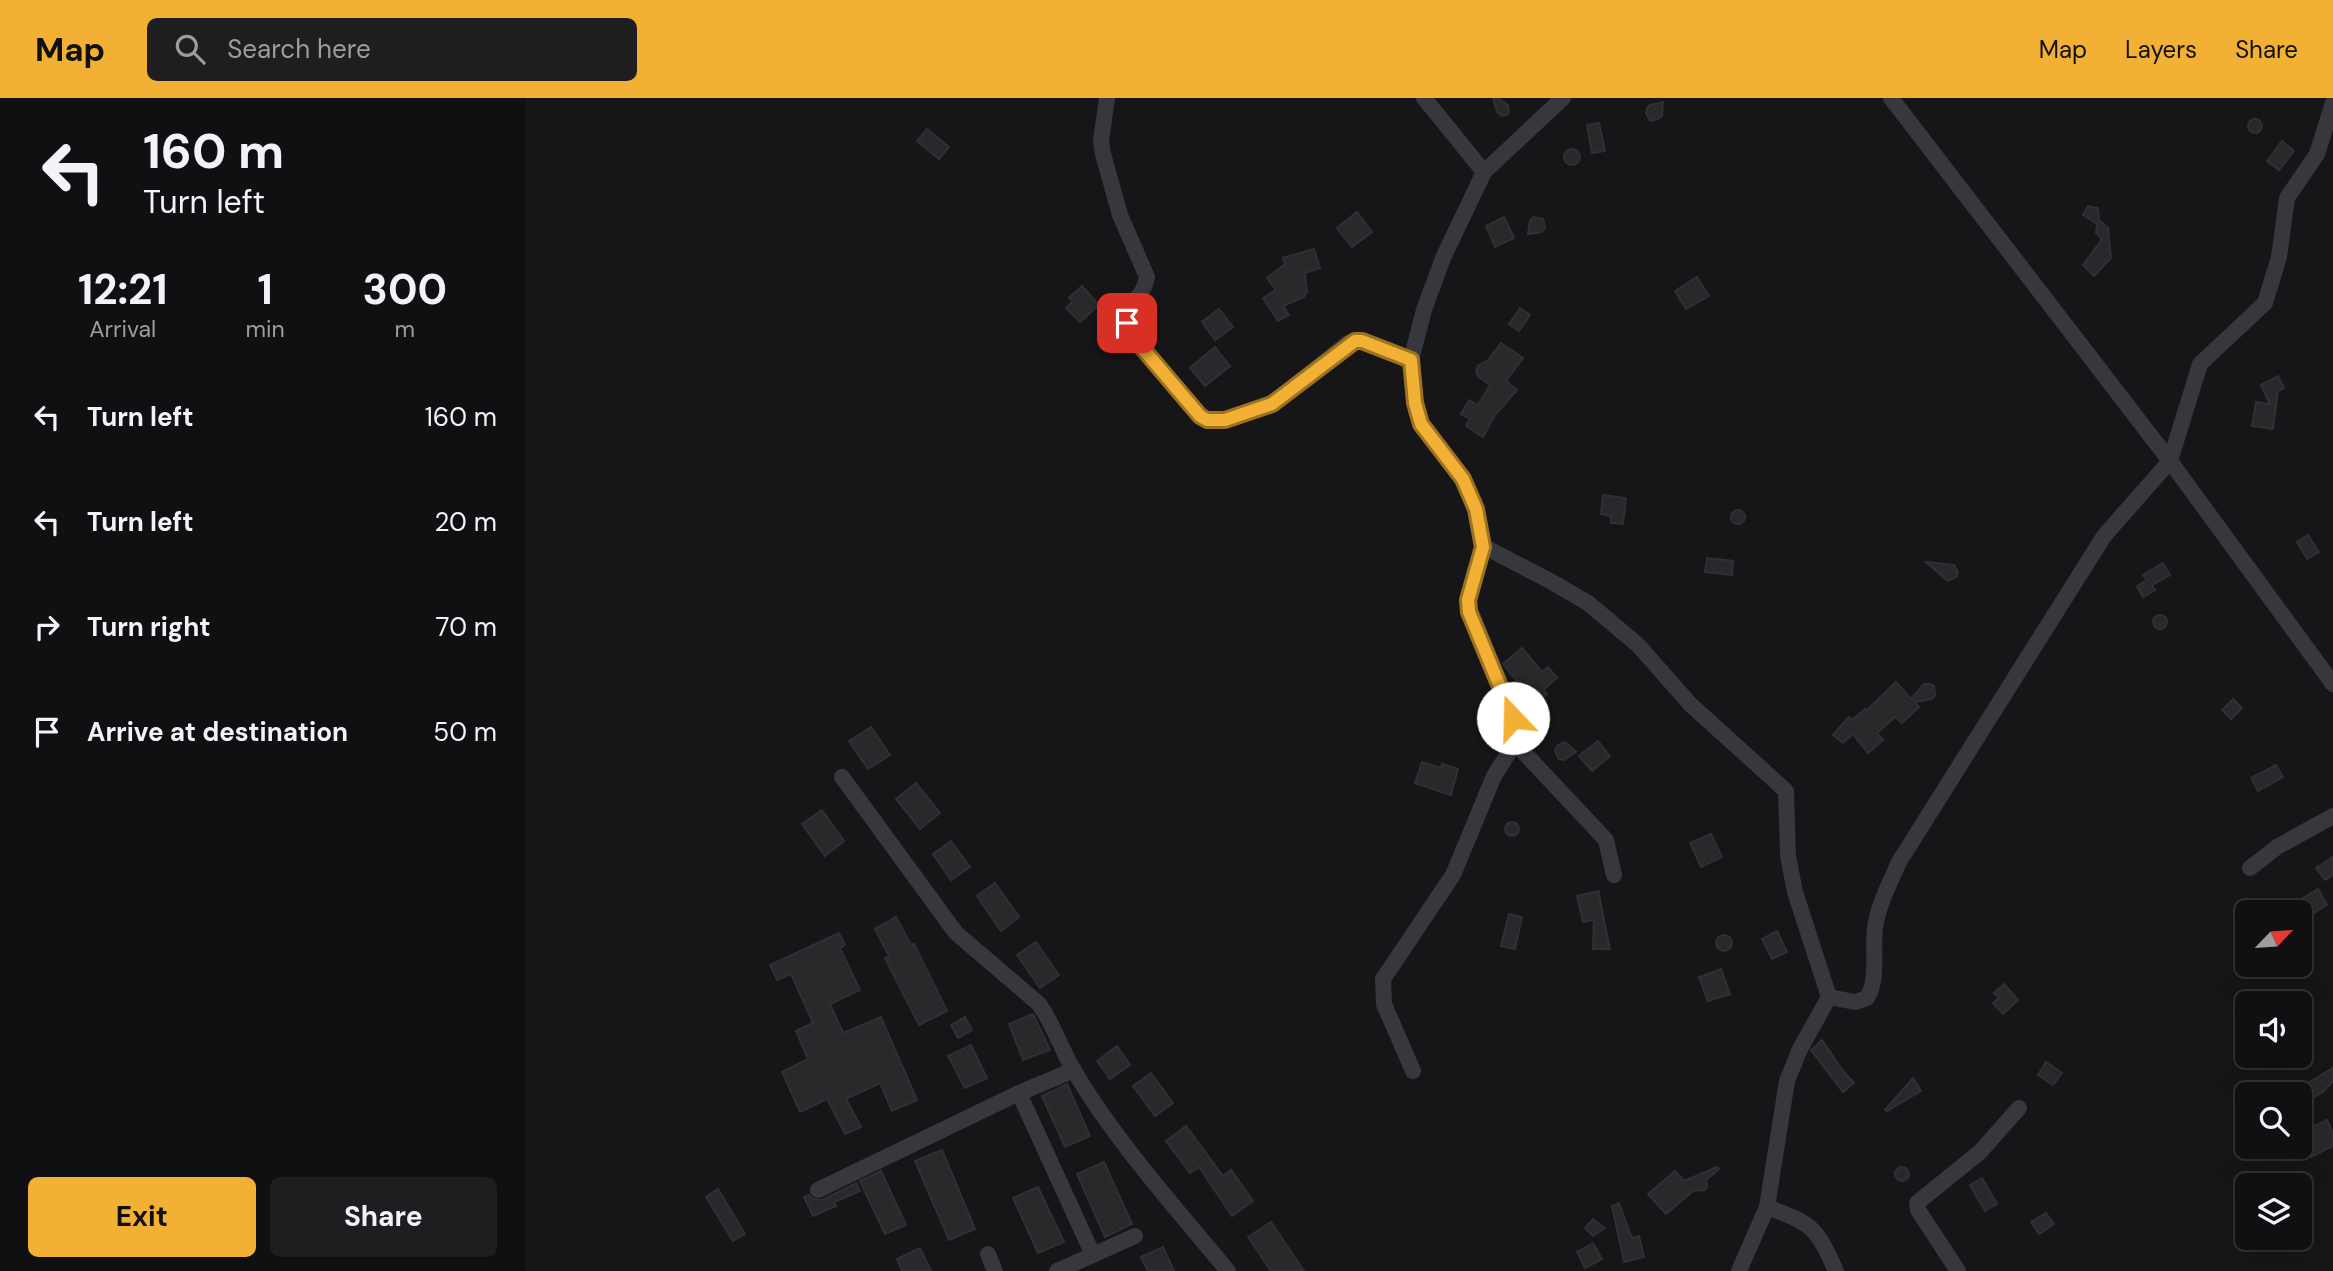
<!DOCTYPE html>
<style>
:root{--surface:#101012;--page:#1e1e20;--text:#f1f3f6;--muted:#9c9d9f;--line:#303032;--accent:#f2b134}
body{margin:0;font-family:"DM Sans",sans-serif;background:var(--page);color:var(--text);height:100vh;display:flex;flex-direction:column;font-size:26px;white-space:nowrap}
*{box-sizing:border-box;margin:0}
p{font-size:23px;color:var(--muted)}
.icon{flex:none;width:38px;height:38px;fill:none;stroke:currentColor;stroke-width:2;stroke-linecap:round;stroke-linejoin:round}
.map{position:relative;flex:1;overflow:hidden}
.side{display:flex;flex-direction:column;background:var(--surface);width:525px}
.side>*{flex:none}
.hud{background:#101012;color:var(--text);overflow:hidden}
.needle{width:46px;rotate:65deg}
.fabs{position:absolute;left:1710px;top:802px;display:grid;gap:14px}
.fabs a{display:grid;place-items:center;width:77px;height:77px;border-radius:10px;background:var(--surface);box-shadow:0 7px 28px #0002,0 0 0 2px var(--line);font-size:35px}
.pin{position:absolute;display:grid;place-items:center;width:60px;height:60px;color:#fff;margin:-30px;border-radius:14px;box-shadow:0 4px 10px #0006}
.me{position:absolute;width:77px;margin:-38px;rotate:339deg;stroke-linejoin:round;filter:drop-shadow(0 0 5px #0008)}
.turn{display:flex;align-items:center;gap:24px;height:147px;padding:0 28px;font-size:32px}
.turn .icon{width:91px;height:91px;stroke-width:2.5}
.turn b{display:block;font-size:49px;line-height:60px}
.eta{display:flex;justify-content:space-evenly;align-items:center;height:119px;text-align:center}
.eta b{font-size:42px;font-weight:700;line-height:49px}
.cta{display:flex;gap:14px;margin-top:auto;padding:14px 28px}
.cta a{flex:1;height:80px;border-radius:10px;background:var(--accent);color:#111;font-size:28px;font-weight:700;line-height:80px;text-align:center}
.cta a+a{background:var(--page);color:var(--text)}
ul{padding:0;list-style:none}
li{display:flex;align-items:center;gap:21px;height:105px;padding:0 28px}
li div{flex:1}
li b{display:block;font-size:26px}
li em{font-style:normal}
header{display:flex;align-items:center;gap:42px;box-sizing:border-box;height:98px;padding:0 35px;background:var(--accent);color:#111}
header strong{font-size:33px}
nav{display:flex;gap:38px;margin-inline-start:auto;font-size:24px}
.search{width:490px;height:63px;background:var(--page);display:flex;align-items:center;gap:18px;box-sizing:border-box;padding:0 24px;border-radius:10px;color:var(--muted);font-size:26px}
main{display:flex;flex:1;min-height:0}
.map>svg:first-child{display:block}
.building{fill:#29292c;stroke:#303034;stroke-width:2}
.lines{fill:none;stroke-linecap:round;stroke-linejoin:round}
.minor{stroke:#37383d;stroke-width:16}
.route-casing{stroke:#9d7322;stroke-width:18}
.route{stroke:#f2b134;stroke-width:12}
</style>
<header>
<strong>Map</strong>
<div class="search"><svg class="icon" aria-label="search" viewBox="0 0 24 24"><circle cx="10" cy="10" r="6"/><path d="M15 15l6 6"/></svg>Search here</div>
<nav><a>Map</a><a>Layers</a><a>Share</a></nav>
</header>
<main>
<section class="side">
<div class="hud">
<div class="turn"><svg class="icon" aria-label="left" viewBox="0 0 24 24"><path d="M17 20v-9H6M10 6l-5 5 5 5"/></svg><div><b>160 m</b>Turn left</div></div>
</div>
<div class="eta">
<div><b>12:21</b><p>Arrival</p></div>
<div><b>1</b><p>min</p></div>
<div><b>300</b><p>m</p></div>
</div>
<ul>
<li><svg class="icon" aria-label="left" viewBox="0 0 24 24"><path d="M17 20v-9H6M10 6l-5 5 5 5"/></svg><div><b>Turn left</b></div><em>160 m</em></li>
<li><svg class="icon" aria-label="left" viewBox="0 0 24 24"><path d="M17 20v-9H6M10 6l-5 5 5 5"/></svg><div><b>Turn left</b></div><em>20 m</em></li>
<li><svg class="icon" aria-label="right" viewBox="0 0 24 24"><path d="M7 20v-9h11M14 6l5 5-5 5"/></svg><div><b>Turn right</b></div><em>70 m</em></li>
<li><svg class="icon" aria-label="arrive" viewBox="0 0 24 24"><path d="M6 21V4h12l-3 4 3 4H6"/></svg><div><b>Arrive at destination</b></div><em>50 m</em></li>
</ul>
<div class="cta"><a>Exit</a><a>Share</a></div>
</section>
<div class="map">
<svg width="1808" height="1173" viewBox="0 0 1808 1173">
<rect width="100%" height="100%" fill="#161618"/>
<!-- building -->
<g class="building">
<polygon points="968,0 973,0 983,7 984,13 982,17 977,18 972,14"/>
<polygon points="1138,4 1137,18 1133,21 1125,23 1121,15 1122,10 1125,7"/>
<circle cx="1730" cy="28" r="7"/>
<polygon points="1074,25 1080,53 1067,55 1062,27"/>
<polygon points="402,31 424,49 414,61 392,43"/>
<polygon points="1757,43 1769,53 1754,72 1742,63"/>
<circle cx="1047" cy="59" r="8"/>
<polygon points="1563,108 1573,110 1574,122 1583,130 1586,160 1569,178 1558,167 1577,141 1571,135 1572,126 1558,117"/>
<polygon points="832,114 847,134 827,149 812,130"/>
<polygon points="979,119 989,140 970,149 961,128"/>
<polygon points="1008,119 1018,121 1020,130 1016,134 1003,136 1005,123"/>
<polygon points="789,151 795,170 780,175 782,194 779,199 758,208 764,217 753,223 738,200 751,192 742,180 760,166 758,160"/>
<polygon points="1172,179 1184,198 1161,211 1150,193"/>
<polygon points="557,188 574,207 555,224 541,210 548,203 544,200"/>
<polygon points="995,210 1005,217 994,233 984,226"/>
<polygon points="694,211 708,229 690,242 677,224"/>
<polygon points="976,245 998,260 981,283 992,292 970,317 958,339 941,328 945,321 936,316 944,302 953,307 965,287 953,278 951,273 953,268 963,262"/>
<polygon points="690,249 705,268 680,288 665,270"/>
<polygon points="1753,278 1759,290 1753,293 1748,331 1727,328 1731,304 1745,306 1736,287"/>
<polygon points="1078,397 1101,400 1098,426 1086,425 1086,418 1076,416"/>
<circle cx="1213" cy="419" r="7"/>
<polygon points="1783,437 1794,454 1782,461 1772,444"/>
<polygon points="1182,460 1208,463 1207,477 1180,474"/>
<polygon points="1401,464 1429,467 1433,474 1432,478 1423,483"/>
<polygon points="1638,465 1645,477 1627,487 1630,492 1618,499 1612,488 1622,482 1618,477"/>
<circle cx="1635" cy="524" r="7"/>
<polygon points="997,550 1017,574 1023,569 1032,580 1018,592 1022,596 1010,606 978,566"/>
<polygon points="1371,584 1386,601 1399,586 1404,586 1409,588 1410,597 1407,601 1390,604 1394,609 1377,625 1370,619 1352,635 1358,642 1343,655 1328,636 1318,645 1308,637 1324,619 1327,622 1340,611 1341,613"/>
<polygon points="1708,601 1717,610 1706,621 1697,612"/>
<polygon points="346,629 365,657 343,671 324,643"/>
<polygon points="1073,643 1085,658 1067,673 1054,658"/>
<polygon points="1040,644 1051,654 1039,662 1034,661 1030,653 1032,648"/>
<polygon points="897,664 916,670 917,666 933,671 926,697 890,685"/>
<polygon points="1751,667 1758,679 1733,693 1726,680"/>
<polygon points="391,685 415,715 395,731 371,701"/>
<polygon points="297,712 319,743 300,758 277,726"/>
<circle cx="987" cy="731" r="7"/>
<polygon points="1186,736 1197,759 1176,769 1165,745"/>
<polygon points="426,743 445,769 426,782 408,756"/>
<polygon points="1808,759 1808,777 1800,782 1791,770"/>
<polygon points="470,785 494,819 476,833 452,798"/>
<polygon points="1793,791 1802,807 1787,816 1778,800"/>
<polygon points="1074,793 1075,802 1085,851 1068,851 1069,822 1058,824 1052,798"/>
<polygon points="984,816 997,819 990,851 976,848"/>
<polygon points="371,819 386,847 389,846 422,913 394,927 360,860 364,858 350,831"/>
<polygon points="1252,833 1262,854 1247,861 1237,841"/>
<polygon points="314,835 320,847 315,850 335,892 305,906 318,935 356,919 392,1002 367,1013 355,985 321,1001 336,1029 320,1036 302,1001 275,1014 257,974 283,961 271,933 288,925 266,876 252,882 245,867"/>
<circle cx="1199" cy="845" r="8"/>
<polygon points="511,844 534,877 515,890 492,857"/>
<polygon points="1196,871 1205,896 1183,903 1174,879"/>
<polygon points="1479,886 1493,902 1478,916 1468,905 1474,900 1469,895"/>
<polygon points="508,916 525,952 498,962 484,926"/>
<polygon points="440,919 447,932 433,940 426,927"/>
<polygon points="1297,942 1318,973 1329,985 1318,994 1286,952"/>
<polygon points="446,947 462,980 440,990 423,958"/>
<polygon points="592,948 605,967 585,981 572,963"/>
<polygon points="1521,964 1537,975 1528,987 1513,977"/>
<polygon points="1808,970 1808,983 1798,994 1778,1005 1771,992"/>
<polygon points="626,975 648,1005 630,1018 608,988"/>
<polygon points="1388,980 1396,993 1362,1013 1360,1012"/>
<polygon points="542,986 565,1038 540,1049 517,998"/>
<polygon points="1802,1022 1808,1035 1808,1048 1786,1059 1774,1035"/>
<polygon points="661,1028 698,1078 706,1072 728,1103 707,1118 674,1069 665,1075 641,1043"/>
<polygon points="417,1052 450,1131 424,1142 390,1063"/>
<polygon points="579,1064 607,1126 580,1139 552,1076"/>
<polygon points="1192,1069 1194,1071 1181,1082 1182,1088 1180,1092 1168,1093 1141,1116 1123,1096 1150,1073 1159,1083"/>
<circle cx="1377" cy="1076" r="7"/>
<polygon points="356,1073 381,1127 360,1136 335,1083"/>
<polygon points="1457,1080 1472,1106 1460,1113 1445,1087"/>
<polygon points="331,1085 335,1093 309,1104 311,1108 288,1118 279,1099 284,1097 288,1101 297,1102"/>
<polygon points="513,1089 539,1144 513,1155 488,1100"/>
<polygon points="193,1091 220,1136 208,1143 181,1099"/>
<polygon points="1094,1105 1107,1140 1114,1138 1119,1159 1099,1164 1087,1108"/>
<polygon points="1521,1115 1529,1126 1514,1136 1506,1124"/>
<polygon points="1068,1121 1080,1130 1068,1138 1060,1130"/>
<polygon points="746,1124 779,1173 746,1173 723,1139"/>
<polygon points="1068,1145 1077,1161 1060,1170 1052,1154"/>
<polygon points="638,1149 649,1173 623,1173 616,1159"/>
<polygon points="395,1150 406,1173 377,1173 372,1161"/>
</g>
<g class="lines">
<!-- minor -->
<g class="minor">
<path d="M582,0L576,43L578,56L595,117L622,179C618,206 591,206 608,239L675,318L682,322H700L747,306L823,245L829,243H837L886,262"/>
<polyline points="1366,0 1645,363 1808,586"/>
<polyline points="959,74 1038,0"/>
<polyline points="958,448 1027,484 1063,505 1113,547 1165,606 1261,693 1263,758 1270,794 1304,899 1275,951 1262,983 1242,1109 1214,1173"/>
<polyline points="990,645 1081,742 1089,777"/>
<path d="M317,679L431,835L514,906C529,927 536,951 549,973C592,1045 650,1109 703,1173"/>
<polyline points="1725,770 1752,749 1808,718"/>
<path d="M1304,899L1330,904L1342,900C1354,880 1347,853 1350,830C1353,807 1365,785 1374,764L1579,438L1645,363L1675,266L1740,205L1754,159L1762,100L1792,56L1808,5"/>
<polyline points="888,973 859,906 858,881 928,777 969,678 990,645 985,610 943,507 958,448 951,411 938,381 896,325 890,305 886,262 899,212 918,160 959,74 899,0"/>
<polyline points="494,995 568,1157"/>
<polyline points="293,1092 494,995 549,972"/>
<path d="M1242,1109C1287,1126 1291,1128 1311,1173"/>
<polyline points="463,1156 470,1173"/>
<polyline points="532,1173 610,1138"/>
<polyline points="1433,1173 1393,1112 1392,1105 1455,1054 1494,1010"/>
</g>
</g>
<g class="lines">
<!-- route casing -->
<g class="route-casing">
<polyline id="route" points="602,225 608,239 675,318 682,322 700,322 747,306 830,243 837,243 886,262 890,305 896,326 938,381 951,411 958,449 943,502 944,514 988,620"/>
</g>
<!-- route -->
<use href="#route" class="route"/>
</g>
</svg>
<div class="fabs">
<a><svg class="needle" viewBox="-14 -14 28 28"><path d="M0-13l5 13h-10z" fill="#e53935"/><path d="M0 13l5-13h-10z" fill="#9c9d9f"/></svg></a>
<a><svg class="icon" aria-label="sound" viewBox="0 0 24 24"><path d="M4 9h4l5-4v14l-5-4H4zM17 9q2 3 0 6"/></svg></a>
<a><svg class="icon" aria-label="search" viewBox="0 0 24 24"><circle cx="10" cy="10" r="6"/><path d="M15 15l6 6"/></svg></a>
<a><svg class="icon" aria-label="layers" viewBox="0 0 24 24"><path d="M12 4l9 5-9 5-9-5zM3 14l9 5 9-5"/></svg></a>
</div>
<div class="pin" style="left:602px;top:225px;background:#d93025"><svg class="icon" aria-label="arrive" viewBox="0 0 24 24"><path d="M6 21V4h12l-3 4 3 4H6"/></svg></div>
<svg class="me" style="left:988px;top:620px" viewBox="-20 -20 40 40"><circle r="19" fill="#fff"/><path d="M0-13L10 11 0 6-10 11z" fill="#f2b134"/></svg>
</div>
</main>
